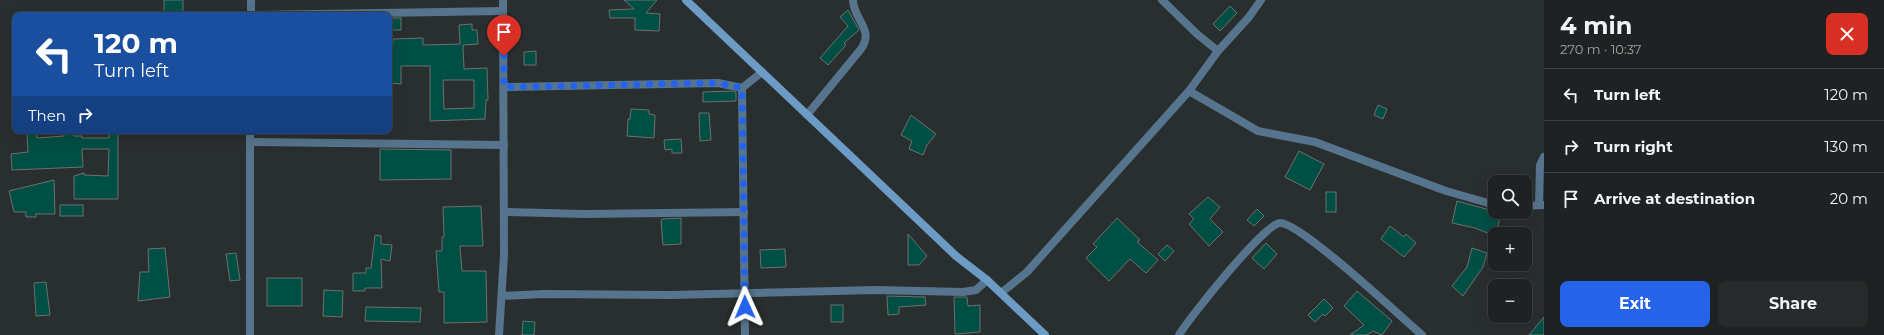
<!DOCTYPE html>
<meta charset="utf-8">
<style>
:root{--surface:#1f2222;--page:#272a2a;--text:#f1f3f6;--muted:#a1a4a5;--line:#3c3f40;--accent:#2563eb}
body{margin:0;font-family:Montserrat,sans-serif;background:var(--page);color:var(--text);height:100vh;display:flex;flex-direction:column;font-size:15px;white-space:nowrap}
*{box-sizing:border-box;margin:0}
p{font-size:13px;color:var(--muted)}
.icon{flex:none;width:22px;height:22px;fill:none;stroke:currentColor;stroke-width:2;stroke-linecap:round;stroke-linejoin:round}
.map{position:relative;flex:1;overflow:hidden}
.drawer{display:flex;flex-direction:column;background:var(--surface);width:340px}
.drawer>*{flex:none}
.banner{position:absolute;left:12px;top:12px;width:380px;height:122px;border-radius:8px;box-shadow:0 4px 16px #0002,0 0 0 1px var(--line);background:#1a4fa0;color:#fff;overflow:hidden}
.buttons{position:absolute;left:1488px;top:175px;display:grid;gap:8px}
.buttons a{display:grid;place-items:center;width:44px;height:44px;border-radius:8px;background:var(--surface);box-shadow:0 4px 16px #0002,0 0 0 1px var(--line);font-size:20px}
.pin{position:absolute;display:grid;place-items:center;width:34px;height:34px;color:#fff;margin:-41px -17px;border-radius:50% 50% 50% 0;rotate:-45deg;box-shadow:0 0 4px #0007}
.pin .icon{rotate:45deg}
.me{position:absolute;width:44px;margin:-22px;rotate:359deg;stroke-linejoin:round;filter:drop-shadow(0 0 3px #0008)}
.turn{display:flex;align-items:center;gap:14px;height:84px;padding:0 16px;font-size:18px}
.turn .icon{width:52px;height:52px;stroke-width:2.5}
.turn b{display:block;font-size:28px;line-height:34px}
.then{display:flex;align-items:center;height:38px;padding:0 16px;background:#0003;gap:8px;font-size:15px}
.round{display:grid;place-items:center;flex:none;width:42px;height:42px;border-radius:8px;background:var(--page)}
.overview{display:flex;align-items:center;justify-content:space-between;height:68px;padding:0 16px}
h1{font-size:24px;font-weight:700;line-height:30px}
.action{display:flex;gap:8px;margin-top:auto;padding:8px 16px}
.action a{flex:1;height:46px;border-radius:8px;background:var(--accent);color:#fff;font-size:16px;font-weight:700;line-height:46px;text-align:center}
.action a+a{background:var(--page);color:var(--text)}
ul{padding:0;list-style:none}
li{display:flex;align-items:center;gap:12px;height:52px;padding:0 16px;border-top:1px solid var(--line)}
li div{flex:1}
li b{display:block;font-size:15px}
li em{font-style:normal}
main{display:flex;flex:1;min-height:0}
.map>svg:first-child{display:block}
.building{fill:#004f45;stroke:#6d7170;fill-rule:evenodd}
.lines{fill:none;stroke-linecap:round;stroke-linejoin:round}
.street{stroke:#56748d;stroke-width:8}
.secondary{stroke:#6c9cc5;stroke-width:8}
.route{stroke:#2563eb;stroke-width:7;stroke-dasharray:0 12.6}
</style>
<main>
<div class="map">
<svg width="1544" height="335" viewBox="0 0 1544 335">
<rect width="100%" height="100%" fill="#292e2e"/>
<!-- building -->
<g class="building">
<rect x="164" y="0" width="19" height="15"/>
<polygon points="624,0 657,0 646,13 660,14 659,31 635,30 635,18 610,18 609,10 634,9"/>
<polygon points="1230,6 1237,13 1220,31 1213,24"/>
<polygon points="848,10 859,30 844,43 846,45 828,65 820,58 848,26 840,17"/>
<rect x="389" y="18" width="12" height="12"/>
<path d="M472,24V30H477L478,44L463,45L464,69L487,68L488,100H486L485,119L430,121V66H401V84L389,83V59H392L393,39L423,38V45L460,44L459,25ZM443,80H474V108L444,109Z"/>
<polygon points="536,51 536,65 524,65 524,52"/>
<polygon points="731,91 736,92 736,101 703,102 703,92"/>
<polygon points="1378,105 1387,109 1383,119 1374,115"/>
<polygon points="631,109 649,110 649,114 655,115 654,138 627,136 628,119 630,119"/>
<polygon points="699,113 709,113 711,140 700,141"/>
<polygon points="911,115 936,134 927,145 923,155 909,149 912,141 901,135"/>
<polygon points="109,131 118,131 118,199 74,199 74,176 84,173 84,175 108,176 109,149 82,149 83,167 12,170 11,154 28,152 27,134 37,133 37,138 64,136 64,133 74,133 74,136 82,136 82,138 109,138"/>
<polygon points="681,139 682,153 672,153 672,149 665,150 664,140"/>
<polygon points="380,149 451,150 451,179 380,180"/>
<polygon points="1299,151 1324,164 1310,190 1285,177"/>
<polygon points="54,180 55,214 36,214 36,217 26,217 26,212 14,212 9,191"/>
<rect x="1326" y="192" width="10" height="20"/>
<polygon points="1208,197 1220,207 1210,219 1223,232 1209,246 1189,224 1194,219 1189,214"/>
<polygon points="1457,201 1501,213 1496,234 1490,234 1475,228 1452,223"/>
<rect x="60" y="205" width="23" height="11"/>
<polygon points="481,206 483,246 460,246 462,271 486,271 487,322 444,323 444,292 439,292 436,251 442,251 442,237 444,237 443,207"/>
<polygon points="1257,209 1264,216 1254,226 1247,220"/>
<polygon points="681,218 681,244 663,245 661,220 663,219"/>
<polygon points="1117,218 1140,240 1137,242 1158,260 1146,273 1130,259 1109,281 1086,258 1097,247 1093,244"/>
<polygon points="1390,226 1404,237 1406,234 1416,243 1404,257 1381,239"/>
<polygon points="908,234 927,256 919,265 908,265"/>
<polygon points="375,235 381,236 381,244 392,245 390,261 381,259 382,288 365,288 365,291 353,291 353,273 366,273 366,268 371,268"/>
<polygon points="1266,243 1277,254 1264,269 1252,258"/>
<polygon points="1167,245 1174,251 1165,261 1158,254"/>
<polygon points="165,248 170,297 138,301 140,272 149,272 148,249"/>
<polygon points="1472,248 1487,253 1483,267 1463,296 1452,286 1467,267"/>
<polygon points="785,249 786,267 761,268 760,250"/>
<polygon points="236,253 240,280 230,281 226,254"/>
<rect x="267" y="278" width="35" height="28"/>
<polygon points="46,282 50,315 36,316 34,283"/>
<polygon points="324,290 343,291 342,317 323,316"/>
<polygon points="1357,291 1392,321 1382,335 1373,331 1367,335 1350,335 1364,325 1344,306"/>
<polygon points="887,296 925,297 926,305 899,307 899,314 888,315"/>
<polygon points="954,297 967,297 968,306 980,305 980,332 955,334"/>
<polygon points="1324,299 1333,308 1325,316 1323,314 1315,322 1308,315"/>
<rect x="831" y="305" width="12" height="17"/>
<polygon points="366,307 421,308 420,322 365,321"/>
<polygon points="1544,317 1544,335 1529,335"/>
<polygon points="523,321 535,322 534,335 522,335"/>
</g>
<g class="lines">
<!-- street -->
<g class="street">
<polyline points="251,0 251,15"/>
<polyline points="1162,0 1197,34 1218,51"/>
<polyline points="1261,0 1249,17 1218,51 1189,91 1258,131 1315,142 1446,191 1495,205"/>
<polyline points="251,15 503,11"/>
<polyline points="504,87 718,83 742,88 762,72"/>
<polyline points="742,88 745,335"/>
<path d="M807,115L861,49C875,30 853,19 853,0"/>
<polyline points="250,131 250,335"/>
<polyline points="250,142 504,145"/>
<polyline points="1539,204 1540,165 1544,157"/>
<polyline points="1525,206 1543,205"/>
<polyline points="504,212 584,214 744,212"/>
<polyline points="1001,293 1027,272 1189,91"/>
<polyline points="502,296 543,294 671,295 876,290 963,292 976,290 987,280"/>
<polyline points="499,335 504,255 503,0"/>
<path d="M1179,335C1189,318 1265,223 1280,223C1300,222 1401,317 1422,335"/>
</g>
<!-- secondary -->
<polyline class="secondary" points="686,0 956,256 987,280 1045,335"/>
</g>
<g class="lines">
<!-- route -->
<polyline class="route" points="504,56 504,87 718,83 742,88 745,307"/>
</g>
</svg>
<div class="buttons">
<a><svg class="icon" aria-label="search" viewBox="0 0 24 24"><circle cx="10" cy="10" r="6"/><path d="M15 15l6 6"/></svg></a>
<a>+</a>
<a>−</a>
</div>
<div class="pin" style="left:504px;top:56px;background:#d93025"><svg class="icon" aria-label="arrive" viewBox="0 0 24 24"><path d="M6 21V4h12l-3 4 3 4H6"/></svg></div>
<svg class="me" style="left:745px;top:307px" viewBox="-20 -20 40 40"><path d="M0-17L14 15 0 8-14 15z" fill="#2563eb" stroke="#fff" stroke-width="4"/></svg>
<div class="banner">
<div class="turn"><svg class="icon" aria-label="left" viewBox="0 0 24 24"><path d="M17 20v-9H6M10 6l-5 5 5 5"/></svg><div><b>120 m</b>Turn left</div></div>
<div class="then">Then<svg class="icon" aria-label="right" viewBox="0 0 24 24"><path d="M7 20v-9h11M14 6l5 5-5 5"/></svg></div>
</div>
</div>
<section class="drawer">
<div class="overview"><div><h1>4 min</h1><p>270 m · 10:37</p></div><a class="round" style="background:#d93025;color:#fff"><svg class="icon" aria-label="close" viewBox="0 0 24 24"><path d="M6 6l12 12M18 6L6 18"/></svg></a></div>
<ul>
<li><svg class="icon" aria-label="left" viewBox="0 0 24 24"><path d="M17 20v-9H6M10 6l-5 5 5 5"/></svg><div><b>Turn left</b></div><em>120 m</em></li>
<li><svg class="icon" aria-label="right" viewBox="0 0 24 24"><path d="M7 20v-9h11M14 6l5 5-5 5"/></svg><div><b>Turn right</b></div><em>130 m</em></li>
<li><svg class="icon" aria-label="arrive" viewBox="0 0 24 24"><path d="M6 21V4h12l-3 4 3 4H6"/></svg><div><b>Arrive at destination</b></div><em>20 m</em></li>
</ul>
<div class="action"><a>Exit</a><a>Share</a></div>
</section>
</main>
